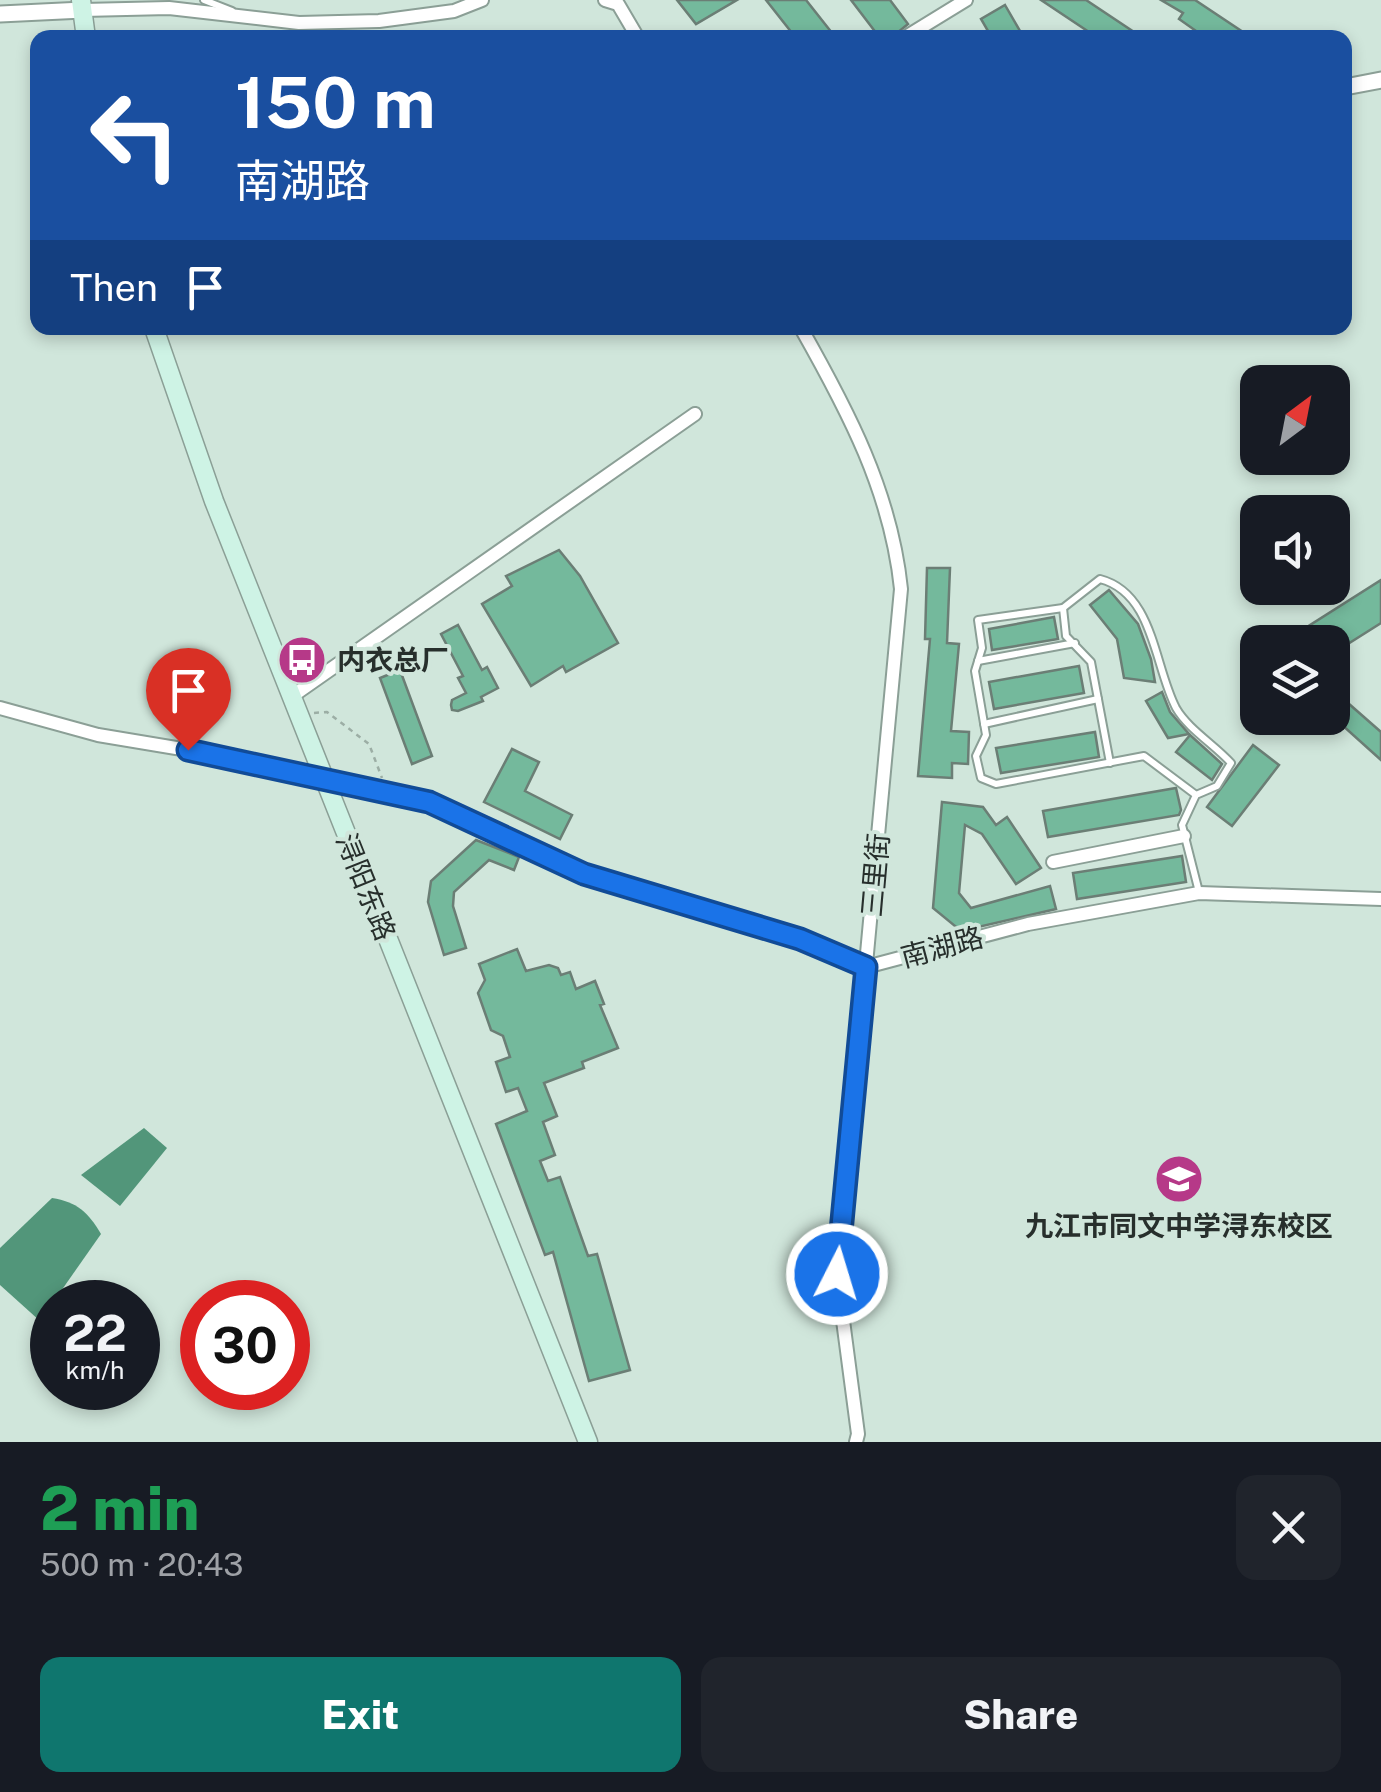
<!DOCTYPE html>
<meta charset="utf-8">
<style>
:root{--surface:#171b24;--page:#20242c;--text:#f1f3f6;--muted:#9ea1a6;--accent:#0f766e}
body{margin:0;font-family:"Public Sans","Noto Sans SC",sans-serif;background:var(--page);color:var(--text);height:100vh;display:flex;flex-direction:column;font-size:38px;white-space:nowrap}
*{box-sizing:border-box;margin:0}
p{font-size:32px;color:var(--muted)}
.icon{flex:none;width:55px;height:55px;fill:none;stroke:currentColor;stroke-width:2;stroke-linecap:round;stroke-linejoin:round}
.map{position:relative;height:1442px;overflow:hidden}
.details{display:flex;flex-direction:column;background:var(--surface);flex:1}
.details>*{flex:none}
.hud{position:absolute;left:30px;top:30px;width:1322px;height:305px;border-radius:20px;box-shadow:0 5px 15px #0003;background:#1a4fa0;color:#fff;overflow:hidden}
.needle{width:65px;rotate:32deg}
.controls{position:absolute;left:1240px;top:365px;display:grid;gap:20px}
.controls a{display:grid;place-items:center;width:110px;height:110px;border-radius:20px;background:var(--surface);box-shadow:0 5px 15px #0003;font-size:50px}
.speed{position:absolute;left:30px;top:1280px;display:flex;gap:20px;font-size:50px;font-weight:700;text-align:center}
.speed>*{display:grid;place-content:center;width:130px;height:130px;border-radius:50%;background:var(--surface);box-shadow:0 5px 15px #0003;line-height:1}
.speed small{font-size:25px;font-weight:400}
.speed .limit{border:15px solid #d22;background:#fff;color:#111}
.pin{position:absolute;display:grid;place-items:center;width:85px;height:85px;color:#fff;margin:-102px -42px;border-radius:50% 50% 50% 0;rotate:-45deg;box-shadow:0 0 10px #0007}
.pin .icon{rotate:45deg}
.me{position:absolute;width:110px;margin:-55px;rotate:5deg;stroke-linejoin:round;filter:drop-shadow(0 0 8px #0008)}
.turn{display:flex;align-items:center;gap:35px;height:210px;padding:0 40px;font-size:45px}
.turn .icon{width:130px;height:130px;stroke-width:2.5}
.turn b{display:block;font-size:70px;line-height:85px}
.then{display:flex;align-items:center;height:95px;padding:0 40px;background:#0003;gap:20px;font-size:38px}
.round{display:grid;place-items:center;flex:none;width:105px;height:105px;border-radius:20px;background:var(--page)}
.headline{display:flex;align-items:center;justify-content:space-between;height:170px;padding:0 40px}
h1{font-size:60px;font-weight:800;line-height:75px;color:#1e9e55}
.cta{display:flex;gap:20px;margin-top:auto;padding:20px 40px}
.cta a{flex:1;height:115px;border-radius:20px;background:var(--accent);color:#fff;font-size:40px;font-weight:800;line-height:115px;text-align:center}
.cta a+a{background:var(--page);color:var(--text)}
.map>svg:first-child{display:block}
.water{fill:#52967a}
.building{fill:#74b99c;stroke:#6b7e75;stroke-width:2.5}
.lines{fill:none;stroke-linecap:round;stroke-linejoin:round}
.service-casing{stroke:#8b9f96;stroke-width:10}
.minor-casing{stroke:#8b9f96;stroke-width:16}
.tertiary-casing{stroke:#8b9f96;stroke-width:19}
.secondary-casing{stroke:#8b9f96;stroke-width:21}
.path{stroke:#9caea5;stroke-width:2.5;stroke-dasharray:5 5;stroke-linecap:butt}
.service{stroke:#fff;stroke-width:6}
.minor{stroke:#fff;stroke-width:12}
.tertiary{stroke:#fff;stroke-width:15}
.secondary{stroke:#cef3e5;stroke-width:18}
.minor-bridge-casing{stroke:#8b9f96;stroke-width:16;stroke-linecap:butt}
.minor-bridge{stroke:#fff;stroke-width:12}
.route-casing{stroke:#114b97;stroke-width:25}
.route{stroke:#1a73e8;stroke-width:18}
.labels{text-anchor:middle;stroke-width:8;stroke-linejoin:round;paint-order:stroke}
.poi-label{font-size:28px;font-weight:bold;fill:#272f2c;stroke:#d0e6db;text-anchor:start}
.street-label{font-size:28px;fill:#272f2c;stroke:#d0e6db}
</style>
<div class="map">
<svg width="1381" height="1442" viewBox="0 0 1381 1442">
<rect width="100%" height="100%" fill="#d0e6db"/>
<!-- water -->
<g class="water">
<polygon points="144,1128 167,1148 120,1206 81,1175"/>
<path d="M52,1198C77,1202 88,1212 101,1234L40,1321L0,1285V1248Z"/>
</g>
<!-- building -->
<g class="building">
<polygon points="677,0 737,0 696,24"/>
<polygon points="766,0 806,0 836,38 796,38"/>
<polygon points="851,0 890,0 908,24 891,38 880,38"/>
<polygon points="1041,0 1086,0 1143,38 1098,38"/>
<polygon points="1161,0 1195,0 1252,38 1206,38 1179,19 1183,13"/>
<polygon points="1005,5 1024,38 992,38 981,19"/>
<polygon points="559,550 580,576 618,643 566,672 563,666 531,686 482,604 512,586 506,576"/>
<polygon points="927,568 950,568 947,643 959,644 951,731 969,732 968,764 952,763 952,778 918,776 930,639 925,639"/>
<polygon points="1381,580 1381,623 1332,654 1332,642 1301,642 1296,634"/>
<polygon points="1109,590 1138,624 1151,659 1155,682 1124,678 1117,639 1090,605"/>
<polygon points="1054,617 1058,639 992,650 989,629"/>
<polygon points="458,625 482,670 487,667 498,688 481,697 483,701 458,711 452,710 451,705 452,700 466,693 458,678 463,676 441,634"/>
<polygon points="1079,666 1084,693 994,709 989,682"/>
<polygon points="400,670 432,756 412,764 380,678"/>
<polygon points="1332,689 1381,732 1381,760 1332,716"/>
<polygon points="1162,692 1170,712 1189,734 1168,738 1146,701"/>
<polygon points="1095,732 1099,757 1001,773 996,748"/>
<polygon points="1190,735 1222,764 1212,780 1176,752"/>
<polygon points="1253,745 1279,765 1232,826 1207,807"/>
<polygon points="512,749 539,762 525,791 572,815 560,839 484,802"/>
<polygon points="1176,788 1181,810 1179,815 1048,837 1043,811"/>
<polygon points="942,802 983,807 996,825 1007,817 1041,868 1016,884 982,834 965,825 959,893 971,908 1050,886 1056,909 961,931 933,908"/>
<polygon points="476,840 519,857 514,870 489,860 454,892 453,906 466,948 444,955 428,902 431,881"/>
<polygon points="1182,856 1186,882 1077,899 1073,873"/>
<polygon points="517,949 526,971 549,965 558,968 561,975 570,972 576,989 595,981 604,1004 600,1005 618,1048 582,1062 584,1068 544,1083 557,1116 543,1122 555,1155 540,1161 548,1181 560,1177 588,1256 597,1254 630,1370 589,1381 553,1252 545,1255 496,1124 527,1111 518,1088 506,1092 496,1062 510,1057 503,1036 491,1030 478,993 485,980 479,964"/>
</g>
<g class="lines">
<!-- service casing -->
<g class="service-casing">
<g id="service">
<polyline points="204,0 232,11"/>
<polyline points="1063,608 1066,636 1091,662 1110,763"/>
<polyline points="978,661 1075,643"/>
<polyline points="984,724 1098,699"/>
<path d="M1196,795L1144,756L996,784L981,778L976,756L986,735L975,671L982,648L978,620L1063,608L1100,579C1154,593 1154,666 1176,708C1188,729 1215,745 1231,763L1217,786L1196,795L1182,825L1199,892"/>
</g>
</g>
<!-- minor casing -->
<g class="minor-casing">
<g id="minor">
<polyline points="605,0 618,4 638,38"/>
<polyline points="83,10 169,8 299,23 379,21 454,11 482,0"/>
<polyline points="904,38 966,0"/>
<path d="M801,328C848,411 891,492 901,589L837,1275L858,1434L856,1442"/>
<polyline points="291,697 695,414"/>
<polyline points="0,708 98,735 188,750"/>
<polyline points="429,802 584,874 800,939 866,967 1028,924 1199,893 1381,899"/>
<polyline points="1053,862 1184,836"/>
</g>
</g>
<!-- tertiary casing -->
<g class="tertiary-casing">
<g id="tertiary">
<polyline points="0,14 83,10"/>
<polyline points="1345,87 1381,80"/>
</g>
</g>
<!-- secondary casing -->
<g class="secondary-casing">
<g id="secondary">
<polyline points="81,0 86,38"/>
<polyline points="154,328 214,501 588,1442"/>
</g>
</g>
<!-- path -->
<polyline class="path" points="314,713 327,712 369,744 382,778"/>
<!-- service -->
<use href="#service" class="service"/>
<!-- minor -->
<use href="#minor" class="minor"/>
<!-- tertiary -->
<use href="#tertiary" class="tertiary"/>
<!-- secondary -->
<use href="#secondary" class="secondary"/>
<!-- minor-bridge casing -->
<g class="minor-bridge-casing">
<polyline id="minor-bridge" points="188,750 429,802"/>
</g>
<!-- minor-bridge -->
<use href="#minor-bridge" class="minor-bridge"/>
</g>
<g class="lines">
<!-- route casing -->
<g class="route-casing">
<polyline id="route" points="188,750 429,802 584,874 800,939 866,967 837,1274"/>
</g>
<!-- route -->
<use href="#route" class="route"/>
</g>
<!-- icons -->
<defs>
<g id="bus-disc" transform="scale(2.5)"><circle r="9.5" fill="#b63988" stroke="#d0e6db"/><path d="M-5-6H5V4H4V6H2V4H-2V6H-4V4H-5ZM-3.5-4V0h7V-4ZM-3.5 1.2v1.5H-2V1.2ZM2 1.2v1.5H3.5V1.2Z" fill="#fff"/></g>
<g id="school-disc" transform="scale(2.5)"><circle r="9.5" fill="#b63988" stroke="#d0e6db"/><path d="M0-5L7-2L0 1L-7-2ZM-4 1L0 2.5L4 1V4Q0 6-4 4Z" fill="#fff"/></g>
</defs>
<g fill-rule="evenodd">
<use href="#bus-disc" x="302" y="660"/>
<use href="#school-disc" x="1179" y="1179"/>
</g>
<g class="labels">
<!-- poi labels -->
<g class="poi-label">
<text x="337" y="670">内衣总厂</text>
<text x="1179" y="1236" text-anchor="middle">九江市同文中学浔东校区</text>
</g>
<!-- street labels -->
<g class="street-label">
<text transform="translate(875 875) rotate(-85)" y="10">三里街</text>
<text transform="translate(366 887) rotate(68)" y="10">浔阳东路</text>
<text transform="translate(942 947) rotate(-15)" y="10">南湖路</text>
</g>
</g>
</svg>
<div class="controls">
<a><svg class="needle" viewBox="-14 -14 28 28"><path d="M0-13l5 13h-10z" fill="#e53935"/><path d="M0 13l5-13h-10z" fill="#9ea1a6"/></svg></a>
<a><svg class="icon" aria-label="sound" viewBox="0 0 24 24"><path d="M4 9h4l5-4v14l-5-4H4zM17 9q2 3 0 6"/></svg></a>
<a><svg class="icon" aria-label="layers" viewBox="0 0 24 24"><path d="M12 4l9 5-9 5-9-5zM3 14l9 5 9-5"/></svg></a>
</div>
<div class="speed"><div>22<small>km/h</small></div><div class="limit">30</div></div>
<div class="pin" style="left:188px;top:750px;background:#d93025"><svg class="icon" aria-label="arrive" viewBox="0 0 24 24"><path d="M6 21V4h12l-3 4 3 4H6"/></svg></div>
<svg class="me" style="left:837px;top:1274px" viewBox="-20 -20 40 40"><circle r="17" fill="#1a73e8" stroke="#fff" stroke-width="3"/><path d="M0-11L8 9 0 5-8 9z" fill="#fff"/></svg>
<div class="hud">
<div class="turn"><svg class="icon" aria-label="left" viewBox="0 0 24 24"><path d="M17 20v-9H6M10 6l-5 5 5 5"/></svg><div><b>150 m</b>南湖路</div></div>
<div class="then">Then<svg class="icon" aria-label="arrive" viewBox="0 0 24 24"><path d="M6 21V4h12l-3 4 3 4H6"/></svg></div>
</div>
</div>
<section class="details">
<div class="headline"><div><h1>2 min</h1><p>500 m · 20:43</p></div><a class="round"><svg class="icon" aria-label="close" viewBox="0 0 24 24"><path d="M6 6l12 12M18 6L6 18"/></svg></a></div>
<div class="cta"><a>Exit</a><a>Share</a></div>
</section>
